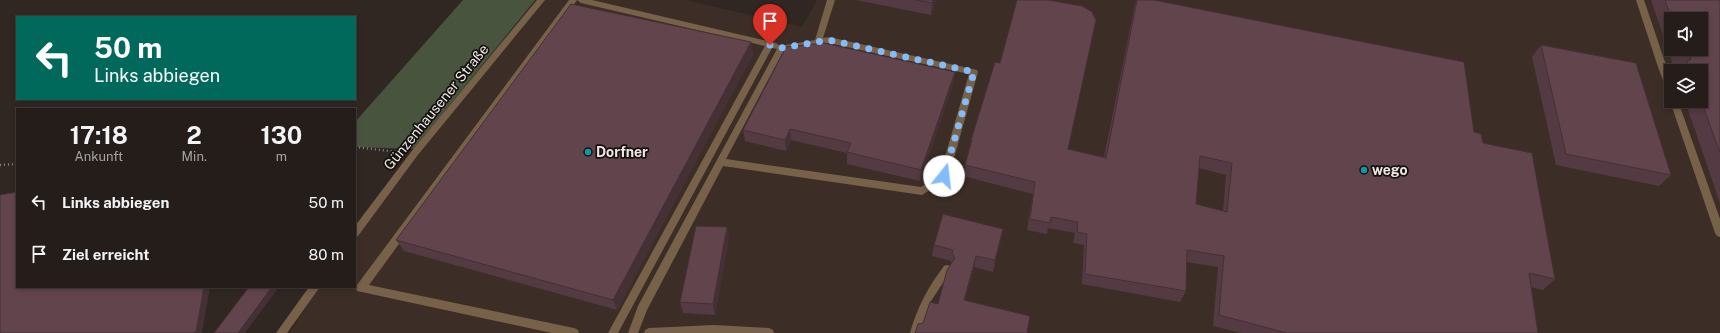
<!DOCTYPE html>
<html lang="de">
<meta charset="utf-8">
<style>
:root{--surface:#241d1a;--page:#302a27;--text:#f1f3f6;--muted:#a3a2a2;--line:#413b39}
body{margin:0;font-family:"Public Sans",sans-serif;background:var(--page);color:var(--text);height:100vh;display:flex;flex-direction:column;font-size:15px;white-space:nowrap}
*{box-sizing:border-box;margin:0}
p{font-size:13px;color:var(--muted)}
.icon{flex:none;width:22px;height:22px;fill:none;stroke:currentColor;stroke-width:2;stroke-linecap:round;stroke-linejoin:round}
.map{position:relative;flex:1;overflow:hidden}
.details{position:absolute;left:16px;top:108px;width:340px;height:180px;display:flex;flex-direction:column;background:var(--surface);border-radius:0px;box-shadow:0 2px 6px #0003,0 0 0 1px var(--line)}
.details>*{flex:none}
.hud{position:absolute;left:16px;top:16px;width:340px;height:84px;border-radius:0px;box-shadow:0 2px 6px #0003,0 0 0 1px var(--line);background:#00695c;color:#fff;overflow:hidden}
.buttons{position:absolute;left:1664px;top:12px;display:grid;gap:8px}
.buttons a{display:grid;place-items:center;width:44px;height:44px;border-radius:0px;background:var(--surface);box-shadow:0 2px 6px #0003,0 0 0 1px var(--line);font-size:20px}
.pin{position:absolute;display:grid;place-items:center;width:34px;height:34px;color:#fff;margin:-41px -17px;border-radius:50% 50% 50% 0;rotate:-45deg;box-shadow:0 0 4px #0007}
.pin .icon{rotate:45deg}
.me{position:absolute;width:44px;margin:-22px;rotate:16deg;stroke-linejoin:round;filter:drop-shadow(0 0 3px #0008)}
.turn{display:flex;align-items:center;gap:14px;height:84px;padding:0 12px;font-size:18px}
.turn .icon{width:52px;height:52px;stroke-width:2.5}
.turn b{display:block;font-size:28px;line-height:34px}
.eta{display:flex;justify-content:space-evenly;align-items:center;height:68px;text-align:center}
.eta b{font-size:24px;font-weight:700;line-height:28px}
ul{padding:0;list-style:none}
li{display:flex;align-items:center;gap:12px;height:52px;padding:0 12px}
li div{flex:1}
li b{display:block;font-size:15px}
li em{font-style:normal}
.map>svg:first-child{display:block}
.built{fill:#3c2e26;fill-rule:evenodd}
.green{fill:#49543e}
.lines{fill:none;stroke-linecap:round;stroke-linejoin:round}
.path{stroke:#857d79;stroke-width:2.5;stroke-dasharray:1 3;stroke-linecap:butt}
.lane{fill:#786149;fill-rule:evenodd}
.wall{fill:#543a42;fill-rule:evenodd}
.shaded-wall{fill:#453036}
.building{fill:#62444d;stroke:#453036;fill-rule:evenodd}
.route{stroke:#83bcfb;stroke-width:7;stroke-dasharray:0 12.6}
.culture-dot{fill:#0f9aa8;stroke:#15110f;stroke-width:1.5}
.labels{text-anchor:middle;stroke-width:3.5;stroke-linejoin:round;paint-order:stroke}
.street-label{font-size:14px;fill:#eee8e5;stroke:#15110f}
.poi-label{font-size:14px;font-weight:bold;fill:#eee8e5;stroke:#15110f;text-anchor:start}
</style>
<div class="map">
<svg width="1720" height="333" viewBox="0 0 1720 333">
<rect width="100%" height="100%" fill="#302723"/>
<!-- built -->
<path class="built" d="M535,0H685L802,27L817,0H1720V333H289L320,287H355V235L414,149ZM1671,19H1701V49H1671ZM1671,71H1701V101H1671Z"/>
<!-- green -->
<polygon class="green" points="463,0 535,0 414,149 355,147 355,122"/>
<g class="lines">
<!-- path -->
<g class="path">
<polyline points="355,147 398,152"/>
<polyline points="0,165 17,164"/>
</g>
<!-- lane -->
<g class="lane">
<polygon points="537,0 545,0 417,156 358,236 355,237 355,226 411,152"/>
<polygon points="569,0 577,0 369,285 574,328 578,330 579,333 552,333 357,291 356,288 357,285"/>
<path d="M577,0H592L776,43L780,46L815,40L827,0H835L823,38L829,37L977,70L978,72L949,176L947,179L922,195L723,166L647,310L638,333H628L638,306L777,49L772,48L618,333H608L765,46L581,3ZM829,43L969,74L940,174L921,187L726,159L784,50Z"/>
<polygon points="1636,0 1644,0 1666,65 1677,67 1678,69 1677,71 1668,71 1671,79 1671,94 1667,91 1658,67"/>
<polygon points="1671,99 1671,101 1678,101 1720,219 1720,237 1717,236 1715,233 1670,101"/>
<path d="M947,265L950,266L952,269L931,301L920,333H910C917,308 928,287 944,266Z"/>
<polygon points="309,287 320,287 287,333 276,333"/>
<polygon points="714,325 769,328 773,330 774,333 644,333 645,330 649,328"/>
</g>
</g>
<!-- wall -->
<g class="wall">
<polygon points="856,0 936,0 931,15"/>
<path d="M1136,0H1154L1474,132L1483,143L1555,279L1543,290L1531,287L1538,333H1241L1213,326L1218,267L1187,262L1186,291L1180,302L1082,284L1084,245L1073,243L1075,233L1048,228L1047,234L1027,230L1033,194L963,176L965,165L969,150L971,140L1068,149L1104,157L1134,9ZM1199,168L1226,175L1223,211L1196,204Z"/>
<path d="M1651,0H1720V203L1685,101H1701V71H1677L1679,68L1677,66L1673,65ZM1671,19H1701V49H1671Z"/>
<polygon points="751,42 753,54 617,310 404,251 396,240"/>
<polygon points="1541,45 1671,175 1659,186 1556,165 1532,57"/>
<polygon points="955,72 953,84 920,181 847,164 847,153 791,140 786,151 745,141 743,130"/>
<polygon points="727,227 729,238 715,315 683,313 680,302"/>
<polygon points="1003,229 993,272 974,267 965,300 923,323 938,304 951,265 951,261 932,256 934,245"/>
</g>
<!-- shaded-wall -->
<g class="shaded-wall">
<polygon points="933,0 936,0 931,15 932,3"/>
<polygon points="751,42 753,54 617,310 613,300"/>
<polygon points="955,72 953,84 920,181 921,170"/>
<polygon points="790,129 791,140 786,151 785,140"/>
<polygon points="727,227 729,238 715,315 713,304"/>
<polygon points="1003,229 1001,241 993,272 995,260"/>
<polygon points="976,256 974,267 962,311 964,300"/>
<polygon points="204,287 210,287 202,333 193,333"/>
<polygon points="272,287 279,287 245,333 238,333"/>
</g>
<!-- building -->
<g class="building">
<polygon points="916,0 933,0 932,3"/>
<path d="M1017,0H1048L1082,6L1092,12L1096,20L1068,149L1106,158L1137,0H1154L1464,62L1474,132L1481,134L1483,143L1532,153L1555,279L1529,273L1538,333H1287L1219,315L1224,256L1187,250L1186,291L1085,274L1087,234L1077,232L1078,222L1051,217L1050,223L1030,219L1035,182L965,165L972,140H971L995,62L1000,63ZM1200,156L1232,163L1227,212L1196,204Z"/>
<polygon points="1665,0 1720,0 1720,153 1701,100 1701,71 1691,71 1687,61 1690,60 1691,56 1689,54 1684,53 1683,49 1701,49 1701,19 1672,19"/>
<polygon points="571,4 751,42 613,300 396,240"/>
<polygon points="824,43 955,72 921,170 847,152 851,143 790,129 785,140 743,130 786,47"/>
<polygon points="1541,45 1636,63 1671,175 1566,154"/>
<polygon points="17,192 17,287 204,287 196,332 193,333 0,333 0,195"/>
<polygon points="943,214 1003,229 995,260 976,256 964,300 1030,316 1027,333 915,333 918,324 923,323 930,302 938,304 947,270 955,258 952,253 953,250 934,245"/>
<polygon points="696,226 727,227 713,304 680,302"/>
<polygon points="249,287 272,287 238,333 214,333"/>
</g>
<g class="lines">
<!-- route -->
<polyline class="route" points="770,45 781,48 829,40 974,72 944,176"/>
</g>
<!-- markers -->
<g class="culture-dot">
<circle cx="588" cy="152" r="4"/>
<circle cx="1364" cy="170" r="4"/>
</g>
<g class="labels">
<!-- street labels -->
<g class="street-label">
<text transform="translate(436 107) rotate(-51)" y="5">Günzenhausener Straße</text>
</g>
<!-- poi labels -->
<g class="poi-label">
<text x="596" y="157">Dorfner</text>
<text x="1372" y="175">wego</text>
</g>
</g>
</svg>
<div class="buttons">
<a><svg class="icon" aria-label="sound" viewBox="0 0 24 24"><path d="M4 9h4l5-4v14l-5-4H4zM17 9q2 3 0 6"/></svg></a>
<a><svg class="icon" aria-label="layers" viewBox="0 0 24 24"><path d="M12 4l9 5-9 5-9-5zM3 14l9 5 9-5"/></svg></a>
</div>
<div class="pin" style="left:770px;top:45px;background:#d93025"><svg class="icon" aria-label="arrive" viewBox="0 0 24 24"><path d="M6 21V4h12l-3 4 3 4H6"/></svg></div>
<svg class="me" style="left:944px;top:176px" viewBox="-20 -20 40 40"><circle r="19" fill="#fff"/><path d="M0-13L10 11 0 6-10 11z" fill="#83bcfb"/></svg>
<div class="hud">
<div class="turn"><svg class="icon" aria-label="left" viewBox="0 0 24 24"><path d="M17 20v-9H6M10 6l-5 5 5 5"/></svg><div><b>50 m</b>Links abbiegen</div></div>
</div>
<section class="details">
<div class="eta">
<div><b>17:18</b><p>Ankunft</p></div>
<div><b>2</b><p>Min.</p></div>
<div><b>130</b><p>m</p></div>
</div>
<ul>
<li><svg class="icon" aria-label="left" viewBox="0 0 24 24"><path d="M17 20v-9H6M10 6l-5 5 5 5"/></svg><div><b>Links abbiegen</b></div><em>50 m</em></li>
<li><svg class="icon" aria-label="arrive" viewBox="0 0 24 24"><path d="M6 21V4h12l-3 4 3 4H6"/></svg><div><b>Ziel erreicht</b></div><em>80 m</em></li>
</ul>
</section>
</div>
